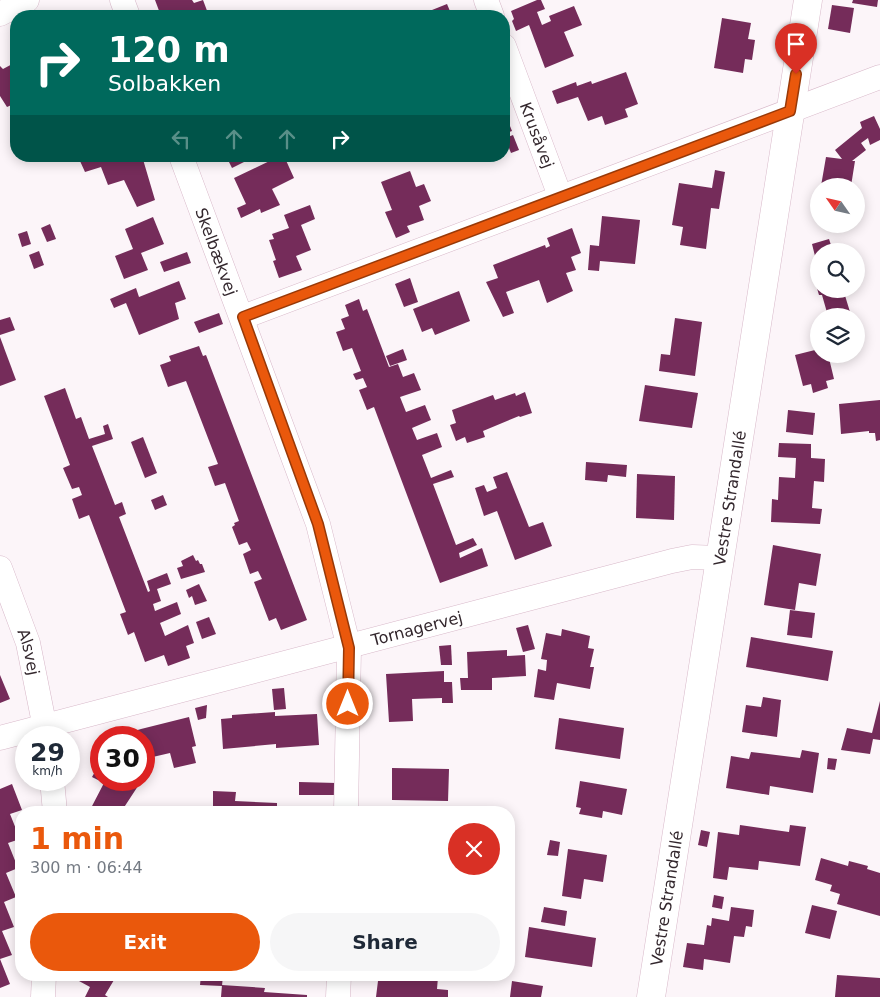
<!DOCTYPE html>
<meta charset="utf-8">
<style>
:root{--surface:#fff;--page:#f6f6f7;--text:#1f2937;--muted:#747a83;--accent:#ea580c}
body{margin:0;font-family:"DejaVu Sans",sans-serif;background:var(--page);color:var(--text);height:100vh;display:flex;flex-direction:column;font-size:19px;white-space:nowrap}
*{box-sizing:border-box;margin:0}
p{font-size:16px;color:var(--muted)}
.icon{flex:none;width:28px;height:28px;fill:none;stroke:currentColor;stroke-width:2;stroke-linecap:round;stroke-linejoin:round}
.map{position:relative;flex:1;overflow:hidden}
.drawer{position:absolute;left:15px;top:806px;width:500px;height:175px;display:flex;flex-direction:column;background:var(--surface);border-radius:20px;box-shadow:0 2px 12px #0003}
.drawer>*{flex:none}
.top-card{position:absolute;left:10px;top:10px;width:500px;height:152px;border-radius:20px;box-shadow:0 2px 12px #0003;background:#00695c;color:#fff;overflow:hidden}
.needle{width:32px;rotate:304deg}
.controls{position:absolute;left:810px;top:178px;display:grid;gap:10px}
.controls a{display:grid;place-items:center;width:55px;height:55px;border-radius:50%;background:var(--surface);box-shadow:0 2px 12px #0003;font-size:25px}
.speed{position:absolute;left:15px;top:726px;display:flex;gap:10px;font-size:25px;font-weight:700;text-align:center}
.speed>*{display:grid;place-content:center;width:65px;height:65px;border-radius:50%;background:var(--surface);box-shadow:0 2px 12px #0003;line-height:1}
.speed small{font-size:12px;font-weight:400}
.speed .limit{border:8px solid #d22;background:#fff;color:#111}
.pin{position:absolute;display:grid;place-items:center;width:42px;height:42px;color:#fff;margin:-51px -21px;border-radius:50% 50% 50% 0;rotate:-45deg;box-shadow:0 0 5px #0007}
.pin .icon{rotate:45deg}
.me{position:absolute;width:55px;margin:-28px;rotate:0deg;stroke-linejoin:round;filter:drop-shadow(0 0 4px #0008)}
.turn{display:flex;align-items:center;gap:18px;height:105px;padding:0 15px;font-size:22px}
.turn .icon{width:65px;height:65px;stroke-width:2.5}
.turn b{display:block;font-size:35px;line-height:42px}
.lanes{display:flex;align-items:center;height:48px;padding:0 15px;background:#0003;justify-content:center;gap:25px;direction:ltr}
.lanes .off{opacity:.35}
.round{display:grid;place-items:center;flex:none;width:52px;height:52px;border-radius:26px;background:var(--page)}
.overview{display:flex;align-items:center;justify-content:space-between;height:85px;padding:0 15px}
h1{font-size:30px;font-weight:700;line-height:38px;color:var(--accent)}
.primary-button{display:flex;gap:10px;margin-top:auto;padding:10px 15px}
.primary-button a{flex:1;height:58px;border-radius:30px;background:var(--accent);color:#fff;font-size:20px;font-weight:700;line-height:58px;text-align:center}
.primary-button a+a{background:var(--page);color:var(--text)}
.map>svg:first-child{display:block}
.building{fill:#752c5a}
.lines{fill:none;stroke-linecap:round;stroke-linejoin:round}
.minor-casing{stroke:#d8b8c9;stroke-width:25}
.tertiary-casing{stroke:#d8b8c9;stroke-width:29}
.minor{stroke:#fff;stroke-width:24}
.tertiary{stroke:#fff;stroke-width:28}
.route-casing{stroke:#983908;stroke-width:12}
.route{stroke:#ea580c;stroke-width:9}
.labels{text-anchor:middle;stroke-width:5;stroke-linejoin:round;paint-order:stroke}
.street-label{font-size:16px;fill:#33272d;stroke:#fff}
</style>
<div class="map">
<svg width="880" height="997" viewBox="0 0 880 997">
<rect width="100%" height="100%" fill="#fcf5f9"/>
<!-- building -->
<g class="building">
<polygon points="155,0 192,0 194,3 203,0 209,16 161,16"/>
<polygon points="537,0 541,0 545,9 537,12 542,25 551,21 549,16 574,6 582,25 564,32 574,56 545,68 529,25 516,31 512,21 514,19 511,11"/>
<polygon points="853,0 878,0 877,7 852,3"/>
<polygon points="447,4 452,16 417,16"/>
<polygon points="832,5 854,8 850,33 828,29"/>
<polygon points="722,18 751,23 748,39 755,40 752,60 745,59 743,73 714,68"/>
<polygon points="16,62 16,95 14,97 16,103 7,107 0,96 0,66 3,69"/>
<polygon points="626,72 638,104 625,109 628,117 605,125 602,116 588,121 578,97 557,104 552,91 576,82 577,86 591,81 592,84"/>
<polygon points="504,111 512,131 504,134"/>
<polygon points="874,116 880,129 880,140 870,145 868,138 861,143 866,150 852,161 855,161 851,186 821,186 826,157 842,159 835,150 862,128 860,122"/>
<polygon points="513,135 519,150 511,153 505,138"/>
<polygon points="92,156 100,156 102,161 116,156 142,156 155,200 137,207 124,180 108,185 101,167 85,172 80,161"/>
<polygon points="226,156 256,156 232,168"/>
<polygon points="280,156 284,156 294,178 272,189 280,205 261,213 260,209 241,218 237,208 246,204 234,178"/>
<polygon points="715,170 725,172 719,209 711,208 706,249 680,245 683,227 672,225 679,183 712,188"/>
<polygon points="410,171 416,187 424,184 431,201 419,206 424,220 407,226 410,232 396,238 385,212 392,210 381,182"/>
<polygon points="310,205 315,219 301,225 311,250 296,256 302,270 279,278 273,261 276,260 269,240 274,239 272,234 289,228 284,215"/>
<polygon points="602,216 640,220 635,264 600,261 599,271 588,270 590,245 599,246"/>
<polygon points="153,217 164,244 141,253 148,270 124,279 115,256 133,249 125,229"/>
<polygon points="50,224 56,239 47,242 41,228"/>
<polygon points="572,228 581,253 571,257 576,270 566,273 573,291 547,303 539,280 506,292 514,313 503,317 486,282 498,278 493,265 545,245 546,248 550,246 547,238"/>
<polygon points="27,231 31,244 22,247 18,234"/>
<polygon points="829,239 833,251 819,251 819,259 816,260 812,244"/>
<polygon points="39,251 44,265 34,269 29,255"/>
<polygon points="187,252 191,263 164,272 160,262"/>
<polygon points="819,265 819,289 843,289 850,312 828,316 822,295 819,295 811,268"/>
<polygon points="410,278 418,302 404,307 395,284"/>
<polygon points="179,281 186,299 175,303 179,319 139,335 126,303 114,308 110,299 136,288 139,297"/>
<polygon points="459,291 470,321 435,335 432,328 422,332 413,309"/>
<polygon points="359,299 363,311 367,309 389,367 398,364 403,377 414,373 421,390 400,397 406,412 425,405 431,420 412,428 417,440 437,433 442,447 422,455 431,478 451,470 454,477 433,484 456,545 473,538 477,545 459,553 460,558 482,548 488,566 440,583 374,407 367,410 359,390 367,387 363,378 356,380 353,374 361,371 352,348 343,351 336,332 345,329 341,319 349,316 345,305"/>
<polygon points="219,313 223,324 199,333 194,322"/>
<polygon points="10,317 15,330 0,335 0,320"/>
<polygon points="675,318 702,322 695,376 659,371 661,354 670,355"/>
<polygon points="0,337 16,380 0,386"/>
<polygon points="199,346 203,356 206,355 307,620 281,630 276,618 269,621 254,582 262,579 258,571 250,574 243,554 251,550 247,542 239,545 232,527 235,525 234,523 239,521 225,483 215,486 208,467 218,464 186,381 168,387 160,365 171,361 169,356"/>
<polygon points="403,349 407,360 390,366 386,356"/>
<polygon points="819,349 819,354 828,354 834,379 826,381 828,388 813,393 811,384 803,386 795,355"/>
<polygon points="645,385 698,393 692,428 639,421"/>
<polygon points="65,388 76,419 81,417 89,439 105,434 103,426 108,424 113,439 92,446 115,505 122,502 126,514 119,517 148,592 150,591 147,581 167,573 171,584 157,589 161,601 153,604 155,611 177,602 181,614 160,623 165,636 188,625 194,643 186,646 190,658 168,666 164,655 145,662 134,632 128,635 120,614 126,612 89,515 79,519 72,499 82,495 79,487 72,489 63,468 70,465 44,396"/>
<polygon points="525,392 532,413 520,417 519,416 483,431 485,437 467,443 465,437 456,441 450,425 456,423 452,410 493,395 495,400 515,393 516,396"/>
<polygon points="880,400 880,440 876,441 875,433 869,433 869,431 841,434 839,404"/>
<polygon points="788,410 815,413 813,435 786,432"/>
<polygon points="143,437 157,473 145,478 131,442"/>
<polygon points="779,443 811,444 811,458 825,459 824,482 814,481 812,508 822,509 820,524 771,522 772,499 778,500 779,477 795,478 796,458 778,457"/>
<polygon points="586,462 627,465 626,477 608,475 607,482 585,480"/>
<polygon points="507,472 529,527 543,522 552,546 515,560 497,511 484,516 475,488 484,485 487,492 497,488 493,477"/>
<polygon points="637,474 675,476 674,520 636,518"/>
<polygon points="163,495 167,505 155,510 151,500"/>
<polygon points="773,545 821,554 816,586 799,583 795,610 764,605"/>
<polygon points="193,555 196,561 198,560 200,564 202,564 205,572 181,579 177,568 183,566 181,561"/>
<polygon points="199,584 207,601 195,605 192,596 189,598 186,590"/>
<polygon points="790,610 815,613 812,638 787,635"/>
<polygon points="209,617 216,634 202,639 196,622"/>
<polygon points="528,625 535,649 523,652 516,628"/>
<polygon points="562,629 590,636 588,648 594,649 590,667 594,667 590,689 557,683 554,700 534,697 538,669 546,671 547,660 541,659 546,633 561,636"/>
<polygon points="751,637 833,651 828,681 746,667"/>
<polygon points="451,645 452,665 441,665 439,646"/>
<polygon points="507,650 507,656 525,655 526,676 492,678 492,690 461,690 460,678 468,678 467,652"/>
<polygon points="444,671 444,682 452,682 453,703 442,703 442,698 412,699 413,721 389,722 386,674"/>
<polygon points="0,675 10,699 0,703"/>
<polygon points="284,688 286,709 274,710 272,689"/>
<polygon points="763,697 781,700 777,737 742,732 746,705 761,707"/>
<polygon points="880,701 880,740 873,739 870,754 841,750 847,728 872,733"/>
<polygon points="207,705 206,718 198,720 195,708"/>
<polygon points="275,712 275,716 317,714 319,745 276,748 276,744 223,749 221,719 232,718 232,715"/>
<polygon points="189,717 196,746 192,747 196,763 174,768 170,753 144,759 144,738 122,738 121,735 141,729"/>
<polygon points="559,718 624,728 620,759 555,749"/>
<polygon points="802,750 819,753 813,793 770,786 769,795 726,788 731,756 749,759 751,752 800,758"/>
<polygon points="828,758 837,759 835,770 827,769"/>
<polygon points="101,761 101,780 136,780 134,784 138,786 121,812 99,812 91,808 104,783 92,777"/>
<polygon points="392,768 449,769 448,801 392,800"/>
<polygon points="580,781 627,789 622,815 603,811 602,818 579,814 581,808 576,807"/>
<polygon points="299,782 337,783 337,795 299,795"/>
<polygon points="12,784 22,810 10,814 20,839 8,843 18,868 6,873 16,897 4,902 14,927 2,931 12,955 0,959 10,984 0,988 0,789"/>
<polygon points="213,791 236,792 235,801 277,803 277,807 330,812 233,812 233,811 225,810 224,808 213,807"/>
<polygon points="740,825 789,832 790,825 806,827 800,866 759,861 758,870 729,867 727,880 713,878 718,832 739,835"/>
<polygon points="701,830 710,832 707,847 698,845"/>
<polygon points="550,840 560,842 558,856 547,855"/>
<polygon points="568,849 607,855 603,882 584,879 581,899 562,896"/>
<polygon points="821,858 848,866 849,861 868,866 867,869 880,873 880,916 837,904 840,894 830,891 832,885 815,880"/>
<polygon points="714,895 724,897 722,909 712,907"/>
<polygon points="812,905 837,911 830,939 805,933"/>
<polygon points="544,907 567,911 565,926 541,922"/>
<polygon points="731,907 754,910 752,927 746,926 744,937 734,936 730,963 704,959 703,970 683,967 687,943 704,945 707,925 711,926 712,918 729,921"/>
<polygon points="529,927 596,938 592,967 525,957"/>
<polygon points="82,975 117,975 105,995 108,997 85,997 90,987 79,981"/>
<polygon points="201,975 223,975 222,986 200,985"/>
<polygon points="287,975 309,975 308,981 287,979"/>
<polygon points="382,975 438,977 437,989 448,990 448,997 376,997 378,981 382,981"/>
<polygon points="837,975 880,978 880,997 835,997"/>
<polygon points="512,981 543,986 541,997 510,997"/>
<polygon points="222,985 265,988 264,992 307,995 307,997 221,997"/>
</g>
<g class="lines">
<!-- minor casing -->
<g class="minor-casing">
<g id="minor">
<polyline points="122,0 128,16"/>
<polyline points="486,0 492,16"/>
<polyline points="0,14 27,0"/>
<path id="s1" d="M504,46L560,196"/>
<path id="s2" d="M181,156L318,524L349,648L346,812"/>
<polyline points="243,317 880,77"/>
<path id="s3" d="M0,568L28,643L47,738"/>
<path id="s4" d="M0,738L672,561L692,557L719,558"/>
<polyline points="52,780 55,812"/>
<polyline points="43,997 44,975"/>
<polyline points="338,997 339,975"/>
</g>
</g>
<!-- tertiary casing -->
<g class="tertiary-casing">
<g id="tertiary">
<path id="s5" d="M651,997L808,0"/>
</g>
</g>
<!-- minor -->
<use href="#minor" class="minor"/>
<!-- tertiary -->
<use href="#tertiary" class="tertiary"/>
</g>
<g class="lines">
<!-- route casing -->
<g class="route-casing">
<polyline id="route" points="348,704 349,648 318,524 243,317 790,111 796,74"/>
</g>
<!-- route -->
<use href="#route" class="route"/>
</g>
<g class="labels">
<!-- street labels -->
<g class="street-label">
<text dy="6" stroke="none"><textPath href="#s1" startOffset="95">Krusåvej</textPath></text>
<text dy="6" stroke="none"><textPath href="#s2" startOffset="102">Skelbækvej</textPath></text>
<text dy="6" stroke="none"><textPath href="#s5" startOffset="505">Vestre Strandallé</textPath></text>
<text dy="6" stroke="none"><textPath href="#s4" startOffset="431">Tornagervej</textPath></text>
<text dy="6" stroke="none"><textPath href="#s3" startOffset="89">Alsvej</textPath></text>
<text dy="6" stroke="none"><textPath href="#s5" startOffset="100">Vestre Strandallé</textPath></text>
</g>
</g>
</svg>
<div class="controls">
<a><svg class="needle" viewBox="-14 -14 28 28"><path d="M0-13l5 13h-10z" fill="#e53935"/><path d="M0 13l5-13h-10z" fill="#747a83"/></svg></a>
<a><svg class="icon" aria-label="search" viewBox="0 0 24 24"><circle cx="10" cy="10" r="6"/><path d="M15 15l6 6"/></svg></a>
<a><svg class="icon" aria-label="layers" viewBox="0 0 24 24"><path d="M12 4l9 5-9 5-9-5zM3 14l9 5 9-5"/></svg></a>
</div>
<div class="speed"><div>29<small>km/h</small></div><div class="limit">30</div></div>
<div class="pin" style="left:796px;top:74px;background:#d93025"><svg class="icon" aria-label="arrive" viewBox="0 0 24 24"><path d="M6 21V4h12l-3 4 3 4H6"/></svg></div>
<svg class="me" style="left:348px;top:704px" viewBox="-20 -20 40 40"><circle r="17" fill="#ea580c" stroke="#fff" stroke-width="3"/><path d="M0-11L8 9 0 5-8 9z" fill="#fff"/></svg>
<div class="top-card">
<div class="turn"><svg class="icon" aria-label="right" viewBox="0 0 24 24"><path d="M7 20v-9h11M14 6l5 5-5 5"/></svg><div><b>120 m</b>Solbakken</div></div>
<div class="lanes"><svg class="icon off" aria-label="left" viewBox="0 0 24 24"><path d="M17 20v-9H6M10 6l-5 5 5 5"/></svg><svg class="icon off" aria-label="ahead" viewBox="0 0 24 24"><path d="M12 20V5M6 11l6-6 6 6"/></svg><svg class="icon off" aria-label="ahead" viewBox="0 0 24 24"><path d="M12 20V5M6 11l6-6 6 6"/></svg><svg class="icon" aria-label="right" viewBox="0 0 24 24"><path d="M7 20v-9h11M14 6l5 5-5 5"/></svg></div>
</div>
<section class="drawer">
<div class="overview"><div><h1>1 min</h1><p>300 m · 06:44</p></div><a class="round" style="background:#d93025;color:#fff"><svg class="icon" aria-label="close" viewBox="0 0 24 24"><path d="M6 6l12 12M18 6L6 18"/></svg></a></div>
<div class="primary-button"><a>Exit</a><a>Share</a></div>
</section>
</div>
